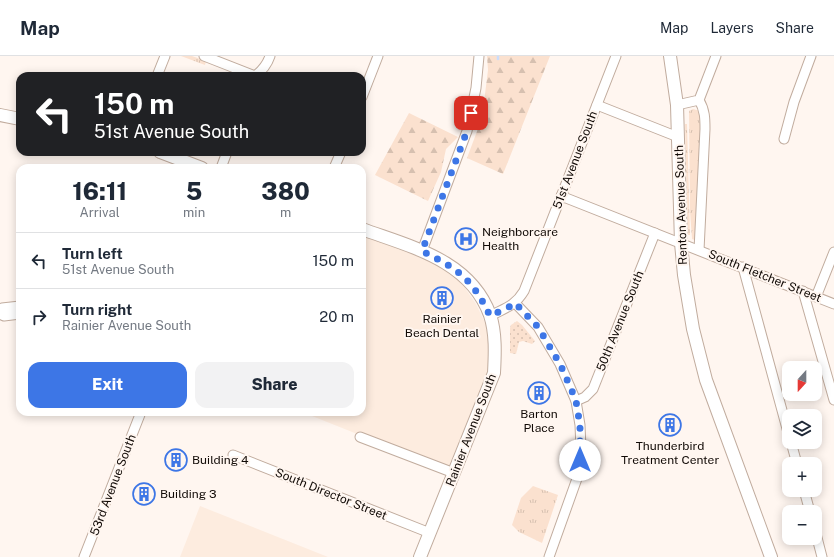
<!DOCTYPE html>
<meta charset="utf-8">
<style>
:root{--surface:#fff;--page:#f2f2f3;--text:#1f2937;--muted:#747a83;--line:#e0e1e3;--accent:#3d76e6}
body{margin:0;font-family:"Public Sans",sans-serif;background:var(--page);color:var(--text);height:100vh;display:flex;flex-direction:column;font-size:15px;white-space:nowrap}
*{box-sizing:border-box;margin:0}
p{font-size:13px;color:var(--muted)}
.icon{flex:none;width:22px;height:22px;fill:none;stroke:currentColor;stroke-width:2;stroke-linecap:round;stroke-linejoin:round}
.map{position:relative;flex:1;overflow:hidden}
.panel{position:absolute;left:16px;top:108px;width:350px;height:252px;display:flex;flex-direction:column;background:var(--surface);border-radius:12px;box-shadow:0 2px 10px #0003}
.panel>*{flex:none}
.top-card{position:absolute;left:16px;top:16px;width:350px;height:84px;border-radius:12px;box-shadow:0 2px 10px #0003;background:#202124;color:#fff;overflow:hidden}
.needle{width:26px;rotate:201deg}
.buttons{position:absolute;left:782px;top:305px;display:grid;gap:8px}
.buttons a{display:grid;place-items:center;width:40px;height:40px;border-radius:8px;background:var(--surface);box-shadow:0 2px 10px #0003;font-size:20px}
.pin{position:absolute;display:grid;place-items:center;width:34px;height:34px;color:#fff;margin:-17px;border-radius:8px;box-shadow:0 2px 6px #0006}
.me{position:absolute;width:44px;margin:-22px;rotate:0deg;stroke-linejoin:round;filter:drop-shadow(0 0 3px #0008)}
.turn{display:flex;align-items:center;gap:14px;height:84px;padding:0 12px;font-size:18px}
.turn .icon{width:52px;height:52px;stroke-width:2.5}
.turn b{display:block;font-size:28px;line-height:34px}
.eta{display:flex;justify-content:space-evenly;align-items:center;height:68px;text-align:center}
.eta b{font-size:24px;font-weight:800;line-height:28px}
.primary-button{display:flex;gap:8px;margin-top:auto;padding:8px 12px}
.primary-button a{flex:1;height:46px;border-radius:12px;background:var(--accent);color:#fff;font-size:16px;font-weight:800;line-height:46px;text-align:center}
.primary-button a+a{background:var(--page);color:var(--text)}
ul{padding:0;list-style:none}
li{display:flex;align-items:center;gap:12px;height:56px;padding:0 12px;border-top:1px solid var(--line)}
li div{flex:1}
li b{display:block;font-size:15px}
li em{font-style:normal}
header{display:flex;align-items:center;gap:24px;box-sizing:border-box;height:56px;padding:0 20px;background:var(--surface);border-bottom:1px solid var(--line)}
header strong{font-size:19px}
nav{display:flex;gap:22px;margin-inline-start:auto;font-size:14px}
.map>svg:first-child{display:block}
.built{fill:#fdecdf}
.grass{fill:url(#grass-tufts)}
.forest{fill:url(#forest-firs)}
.park{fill:url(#park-dots)}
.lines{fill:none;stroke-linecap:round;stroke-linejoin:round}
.stream{stroke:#cbddfc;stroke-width:2.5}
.minor-casing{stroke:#c1ac9e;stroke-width:11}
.major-casing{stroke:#c1ac9e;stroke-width:14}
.minor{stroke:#fff;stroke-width:9}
.major{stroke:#fff;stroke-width:12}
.route{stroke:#3d76e6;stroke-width:7;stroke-dasharray:0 12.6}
.labels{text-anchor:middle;stroke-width:4;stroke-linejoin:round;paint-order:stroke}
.street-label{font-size:12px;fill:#110a06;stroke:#fff6f0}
.poi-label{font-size:12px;fill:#110a06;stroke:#fff6f0;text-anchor:start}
</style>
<header>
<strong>Map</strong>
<nav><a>Map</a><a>Layers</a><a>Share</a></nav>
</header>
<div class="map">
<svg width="834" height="501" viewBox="0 0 834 501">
<defs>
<pattern id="grass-tufts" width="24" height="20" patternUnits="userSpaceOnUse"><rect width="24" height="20" fill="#fbe1cf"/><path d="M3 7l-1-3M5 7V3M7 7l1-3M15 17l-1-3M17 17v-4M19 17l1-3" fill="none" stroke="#d6c0b0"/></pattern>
<pattern id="forest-firs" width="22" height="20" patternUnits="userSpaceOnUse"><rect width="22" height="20" fill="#fbe1cf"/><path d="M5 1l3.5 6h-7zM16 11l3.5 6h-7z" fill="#d6c0b0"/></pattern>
<pattern id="park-dots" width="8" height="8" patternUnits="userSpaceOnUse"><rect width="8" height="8" fill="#fbe1cf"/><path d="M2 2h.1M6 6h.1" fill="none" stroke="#d6c0b0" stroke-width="1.8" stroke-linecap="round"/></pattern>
</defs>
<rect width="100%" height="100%" fill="#fff6f0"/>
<!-- built -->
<g class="built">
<polygon points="362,178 411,195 458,222 476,248 488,273 488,316 450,415 302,356 362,356"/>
<polygon points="200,450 328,501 180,501"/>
</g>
<!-- grass -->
<g class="grass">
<polygon points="181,0 192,0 206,5 205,9"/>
<polygon points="693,53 700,55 701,58 697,185 692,183 690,155 689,55"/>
<polygon points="685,68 687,68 690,179 688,179"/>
<polygon points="533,430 558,439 542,487 519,476 512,469 521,442"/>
</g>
<!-- forest -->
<g class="forest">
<polygon points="487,0 550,0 503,118 467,102 482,62 488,14"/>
<polygon points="409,57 458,81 446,93 441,116 428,145 375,119"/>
</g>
<!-- park -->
<polygon class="park" points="517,265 522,269 535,285 532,288 523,285 519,286 516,298 510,297 510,272 511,269"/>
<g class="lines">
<!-- stream -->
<polyline class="stream" points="498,3 498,0"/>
<!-- minor casing -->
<g class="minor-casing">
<g id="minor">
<polyline points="204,0 255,20"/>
<polyline points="157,20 165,0"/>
<path d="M255,20C263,14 267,9 270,0"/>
<polyline points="362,41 378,0"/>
<path d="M699,44C705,54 705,63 705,73L699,194"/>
<polyline points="597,49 678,81"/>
<polyline points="677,49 699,44 716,0"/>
<polyline points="784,83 794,46 811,0"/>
<polyline points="221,112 227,96"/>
<polyline points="334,112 341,96"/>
<polyline points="561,140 834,248"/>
<polyline points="422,195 467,75 476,32 479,0"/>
<polyline points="743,211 789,380"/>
<polyline points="803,235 834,344"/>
<polyline points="816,241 834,196"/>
<polyline points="515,247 538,271 560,308 576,345 580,369 581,393 579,417 549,501"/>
<polyline points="0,253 2,252 20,250"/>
<polyline points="0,258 4,260 20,258"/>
<path d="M490,260C505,252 515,250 524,235L616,0"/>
<polyline points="576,345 585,341 593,333 655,177"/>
<polyline points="360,381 454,417"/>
<polyline points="791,386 797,408"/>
<polyline points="233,399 430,477"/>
<polyline points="804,434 810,456"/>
<polyline points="815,474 822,501"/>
<polyline points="84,501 141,356"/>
</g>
</g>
<!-- major casing -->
<g class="major-casing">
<g id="major">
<polyline points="670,0 677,49 681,187 684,219 693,273 706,324 771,501"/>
<polyline points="0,59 20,63"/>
<polyline points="160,96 202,112"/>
<path d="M362,173C411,191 470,204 490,259C496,277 495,298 494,317L420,501"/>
</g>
</g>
<!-- minor -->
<use href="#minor" class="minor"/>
<!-- major -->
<use href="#major" class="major"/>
</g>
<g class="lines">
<!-- route -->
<path class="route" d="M471,57L467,75L422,195C458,213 472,222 490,260L509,251L515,247L538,271L560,308L572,335L576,345L580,369V404"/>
</g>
<!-- icons -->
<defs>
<g id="hospital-ring" transform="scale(1.15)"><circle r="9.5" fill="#fff6f0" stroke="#3d76e6" stroke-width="1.5"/><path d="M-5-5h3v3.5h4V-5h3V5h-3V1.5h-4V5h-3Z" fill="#3d76e6"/></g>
<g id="building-ring" transform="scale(1.15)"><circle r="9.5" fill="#fff6f0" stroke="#3d76e6" stroke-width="1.5"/><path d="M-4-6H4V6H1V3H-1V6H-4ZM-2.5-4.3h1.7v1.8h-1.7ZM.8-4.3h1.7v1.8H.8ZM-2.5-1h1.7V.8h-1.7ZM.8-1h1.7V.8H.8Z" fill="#3d76e6"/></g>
</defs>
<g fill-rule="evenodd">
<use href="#hospital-ring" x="466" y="183"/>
<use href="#building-ring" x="442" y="242"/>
<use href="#building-ring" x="539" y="337"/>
<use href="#building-ring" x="670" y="369"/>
<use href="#building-ring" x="176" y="404"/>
<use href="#building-ring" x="144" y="438"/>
</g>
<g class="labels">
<!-- street labels -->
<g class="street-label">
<text transform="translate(575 104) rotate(-69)" y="4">51st Avenue South</text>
<text transform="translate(681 149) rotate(-92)" y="4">Renton Avenue South</text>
<text transform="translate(765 220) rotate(22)" y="4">South Fletcher Street</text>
<text transform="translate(620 265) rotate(-68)" y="4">50th Avenue South</text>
<text transform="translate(471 374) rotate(-69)" y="4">Rainier Avenue South</text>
<text transform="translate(113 429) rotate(-69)" y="4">53rd Avenue South</text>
<text transform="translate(331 438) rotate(22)" y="4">South Director Street</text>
</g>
<!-- poi labels -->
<g class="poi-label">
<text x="482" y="180">Neighborcare<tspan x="482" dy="14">Health</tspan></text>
<text x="442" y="267" text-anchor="middle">Rainier<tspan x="442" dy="14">Beach Dental</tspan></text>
<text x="539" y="362" text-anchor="middle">Barton<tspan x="539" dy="14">Place</tspan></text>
<text x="670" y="394" text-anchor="middle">Thunderbird<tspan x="670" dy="14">Treatment Center</tspan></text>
<text x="192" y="408">Building 4</text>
<text x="160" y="442">Building 3</text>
</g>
</g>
</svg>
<div class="buttons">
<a><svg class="needle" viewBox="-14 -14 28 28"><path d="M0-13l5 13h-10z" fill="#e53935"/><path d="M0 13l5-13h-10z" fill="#747a83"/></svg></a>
<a><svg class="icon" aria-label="layers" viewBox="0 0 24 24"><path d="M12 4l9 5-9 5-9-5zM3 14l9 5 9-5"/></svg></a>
<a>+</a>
<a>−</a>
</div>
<div class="pin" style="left:471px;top:57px;background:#d93025"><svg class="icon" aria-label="arrive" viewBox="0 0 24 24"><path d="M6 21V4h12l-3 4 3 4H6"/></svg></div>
<svg class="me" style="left:580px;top:404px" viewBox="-20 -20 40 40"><circle r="19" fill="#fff"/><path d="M0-13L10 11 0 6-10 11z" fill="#3d76e6"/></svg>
<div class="top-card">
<div class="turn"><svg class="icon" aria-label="left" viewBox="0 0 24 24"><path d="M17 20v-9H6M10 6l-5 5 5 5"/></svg><div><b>150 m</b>51st Avenue South</div></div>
</div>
<section class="panel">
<div class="eta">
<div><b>16:11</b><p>Arrival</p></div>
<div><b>5</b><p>min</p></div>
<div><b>380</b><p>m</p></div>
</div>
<ul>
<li><svg class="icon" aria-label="left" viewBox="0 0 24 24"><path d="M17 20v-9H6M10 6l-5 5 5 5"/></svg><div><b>Turn left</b><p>51st Avenue South</p></div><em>150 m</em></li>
<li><svg class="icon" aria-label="right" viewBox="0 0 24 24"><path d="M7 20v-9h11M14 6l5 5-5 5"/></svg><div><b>Turn right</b><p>Rainier Avenue South</p></div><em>20 m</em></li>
</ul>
<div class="primary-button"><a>Exit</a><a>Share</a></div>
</section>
</div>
